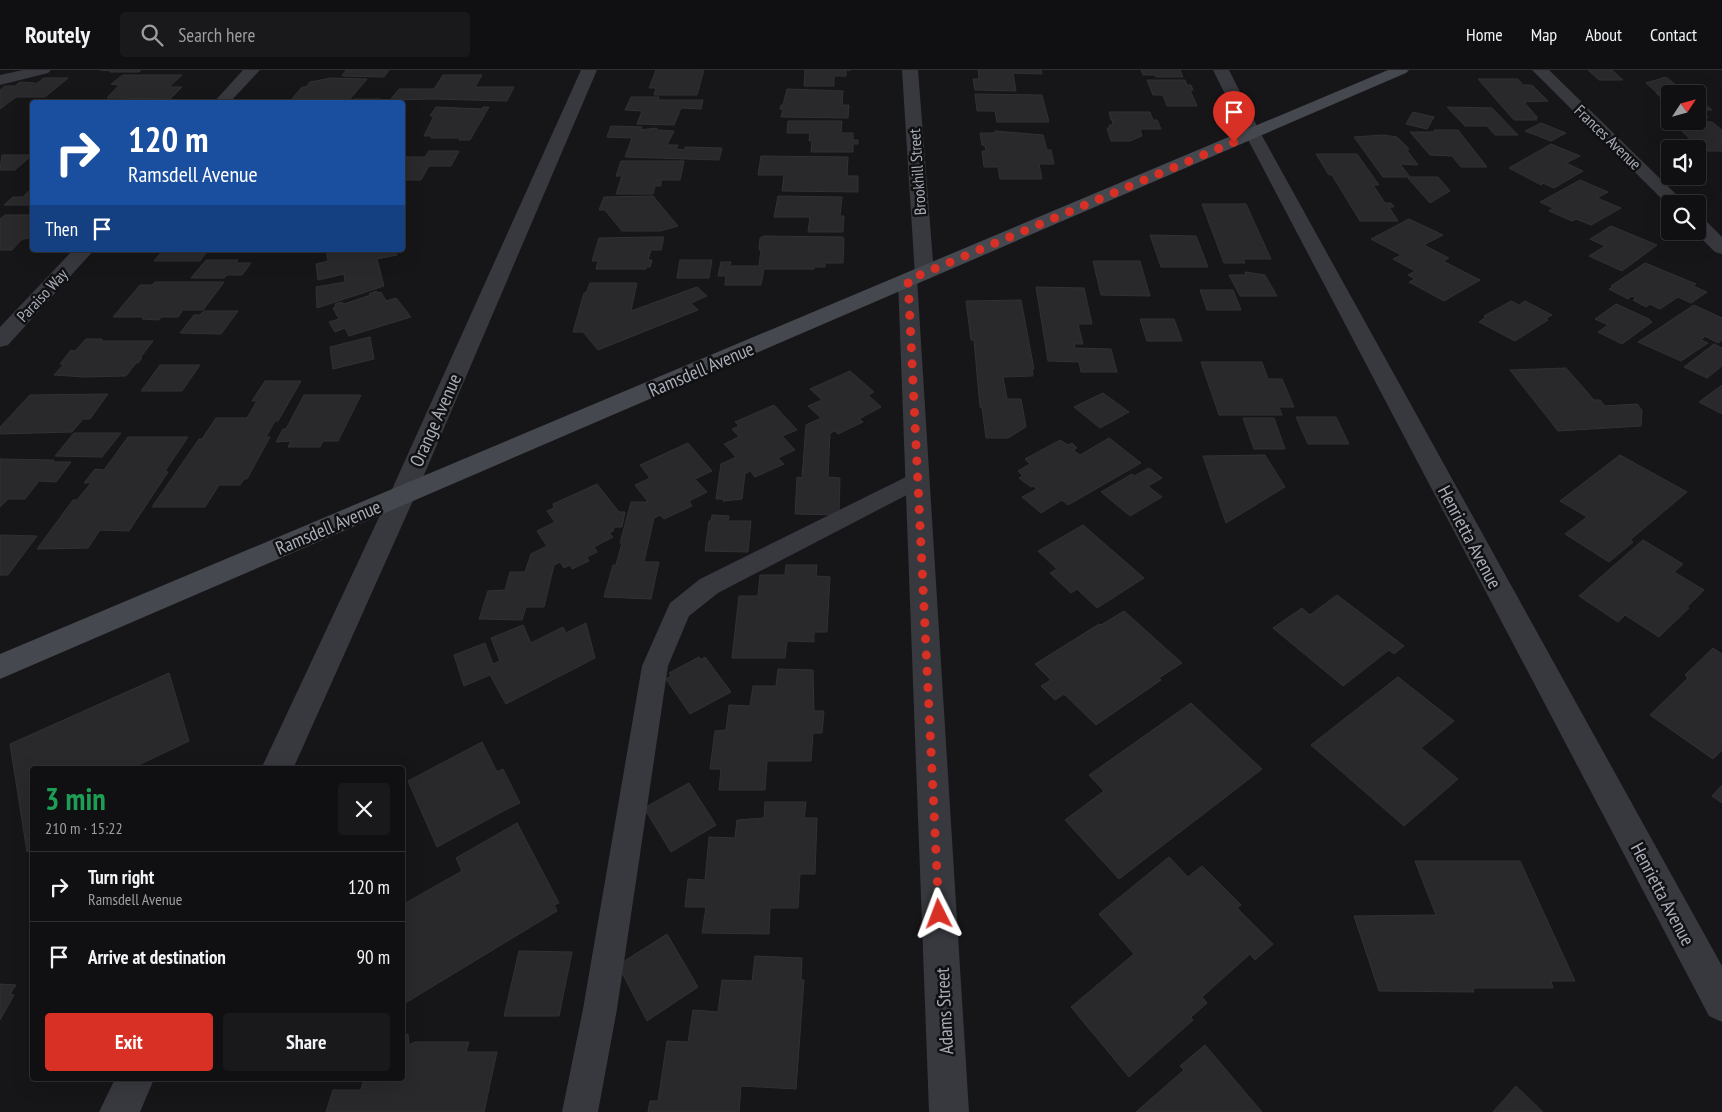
<!DOCTYPE html>
<meta charset="utf-8">
<style>
:root{--surface:#101012;--page:#19191b;--text:#f1f3f6;--muted:#9c9d9f;--line:#303032;--accent:#d93025}
body{margin:0;font-family:"PT Sans Narrow",sans-serif;background:var(--page);color:var(--text);height:100vh;display:flex;flex-direction:column;font-size:19px;white-space:nowrap}
*{box-sizing:border-box;margin:0}
p{font-size:16px;color:var(--muted)}
.icon{flex:none;width:28px;height:28px;fill:none;stroke:currentColor;stroke-width:2;stroke-linecap:round;stroke-linejoin:round}
.map{position:relative;flex:1;overflow:hidden}
.details{position:absolute;left:30px;top:696px;width:375px;height:315px;display:flex;flex-direction:column;background:var(--surface);border-radius:5px;box-shadow:0 5px 20px #0002,0 0 0 1px var(--line)}
.details>*{flex:none}
.guide{position:absolute;left:30px;top:30px;width:375px;height:152px;border-radius:5px;box-shadow:0 5px 20px #0002,0 0 0 1px var(--line);background:#1a4fa0;color:#fff;overflow:hidden}
.needle{width:32px;rotate:54deg}
.controls{position:absolute;left:1661px;top:15px;display:grid;gap:10px}
.controls a{display:grid;place-items:center;width:45px;height:45px;border-radius:5px;background:var(--surface);box-shadow:0 5px 20px #0002,0 0 0 1px var(--line);font-size:25px}
.pin{position:absolute;display:grid;place-items:center;width:42px;height:42px;color:#fff;margin:-51px -21px;border-radius:50% 50% 50% 0;rotate:-45deg;box-shadow:0 0 5px #0007}
.pin .icon{rotate:45deg}
.me{position:absolute;width:55px;margin:-28px;rotate:357deg;stroke-linejoin:round;filter:drop-shadow(0 0 4px #0008)}
.turn{display:flex;align-items:center;gap:18px;height:105px;padding:0 15px;font-size:22px}
.turn .icon{width:65px;height:65px;stroke-width:2.5}
.turn b{display:block;font-size:35px;line-height:42px}
.then{display:flex;align-items:center;height:48px;padding:0 15px;background:#0003;gap:10px;font-size:19px}
.round{display:grid;place-items:center;flex:none;width:52px;height:52px;border-radius:5px;background:var(--page)}
.headline{display:flex;align-items:center;justify-content:space-between;height:85px;padding:0 15px}
h1{font-size:30px;font-weight:700;line-height:38px;color:#1e9e55}
.button{display:flex;gap:10px;margin-top:auto;padding:10px 15px}
.button a{flex:1;height:58px;border-radius:5px;background:var(--accent);color:#fff;font-size:20px;font-weight:700;line-height:58px;text-align:center}
.button a+a{background:var(--page);color:var(--text)}
ul{padding:0;list-style:none}
li{display:flex;align-items:center;gap:15px;height:70px;padding:0 15px;border-top:1px solid var(--line)}
li div{flex:1}
li b{display:block;font-size:19px}
li em{font-style:normal}
header{display:flex;align-items:center;gap:30px;box-sizing:border-box;height:70px;padding:0 25px;background:var(--surface);border-bottom:1px solid var(--line)}
header strong{font-size:24px}
nav{display:flex;gap:28px;margin-inline-start:auto;font-size:18px}
.search{width:350px;height:45px;background:var(--page);display:flex;align-items:center;gap:12px;box-sizing:border-box;padding:0 18px;border-radius:5px;color:var(--muted);font-size:19px}
.map>svg:first-child{display:block}
.building{fill:#29292c;stroke:#303134}
.lines{fill:none;stroke-linecap:round;stroke-linejoin:round}
.lane{fill:#37393e;fill-rule:evenodd}
.street{fill:#37393e;fill-rule:evenodd}
.secondary{fill:#45484e;fill-rule:evenodd}
.route{stroke:#d93025;stroke-width:9;stroke-dasharray:0 16.2}
.labels{text-anchor:middle;stroke-width:5;stroke-linejoin:round;paint-order:stroke}
.far-street-label{font-size:16px;fill:#a8aeb9;stroke:#111113}
.street-label{font-size:19px;fill:#a8aeb9;stroke:#111113}
</style>
<header>
<strong>Routely</strong>
<div class="search"><svg class="icon" aria-label="search" viewBox="0 0 24 24"><circle cx="10" cy="10" r="6"/><path d="M15 15l6 6"/></svg>Search here</div>
<nav><a>Home</a><a>Map</a><a>About</a><a>Contact</a></nav>
</header>
<div class="map">
<svg width="1722" height="1042" viewBox="0 0 1722 1042">
<rect width="100%" height="100%" fill="#161618"/>
<!-- building -->
<g class="building">
<polygon points="100,0 141,0 139,2 110,2 111,1"/>
<polygon points="346,0 389,0 384,7 342,6"/>
<polygon points="656,0 704,0 697,25 654,25 656,18 649,18"/>
<polygon points="805,0 851,0 846,0 846,6 834,6 834,16 804,16"/>
<polygon points="978,0 1041,0 1042,4 1013,3 1016,21 975,20 973,9 979,9"/>
<polygon points="1141,0 1180,0 1183,7 1156,7 1155,5 1143,5"/>
<polygon points="1588,0 1612,0 1623,10 1599,10"/>
<polygon points="123,5 182,5 169,17 182,17 170,29 107,28 119,15 111,14"/>
<polygon points="443,5 482,5 475,17 514,17 507,31 433,29 390,30 399,19 434,19"/>
<polygon points="1666,7 1683,21 1657,23 1646,13"/>
<polygon points="44,8 68,8 45,27 16,27 0,39 0,20 5,16 15,16 20,12 35,13 29,17 32,17"/>
<polygon points="331,8 367,9 350,29 292,29 302,17 306,17 310,12"/>
<polygon points="1478,9 1518,9 1523,15 1532,15 1548,31 1524,32 1538,48 1535,48 1537,50 1514,50"/>
<polygon points="1147,10 1185,10 1187,15 1191,15 1193,20 1190,20 1197,36 1167,36 1163,25 1153,25"/>
<polygon points="787,19 843,21 842,35 849,35 848,48 781,47 783,39 780,39 781,35 783,35"/>
<polygon points="1656,23 1692,23 1693,24 1670,24 1670,35"/>
<polygon points="975,24 1042,25 1049,52 997,52 995,41 977,41"/>
<polygon points="631,27 659,27 658,30 703,30 701,39 681,38 674,55 637,54 642,41 625,40"/>
<polygon points="1698,28 1712,40 1699,40 1708,47 1698,47"/>
<polygon points="355,29 381,29 379,32 353,32"/>
<polygon points="436,37 482,39 483,37 489,37 470,70 459,70 460,68 431,68 432,66 424,66 434,46 430,46"/>
<polygon points="1447,37 1492,38 1518,65 1495,65 1487,56 1465,56"/>
<polygon points="1109,42 1150,42 1153,50 1157,50 1161,59 1140,59 1142,66 1130,71 1111,71 1107,58 1110,58 1109,55 1113,55 1112,50 1117,50 1111,50"/>
<polygon points="1413,42 1434,47 1427,59 1406,54"/>
<polygon points="788,51 842,51 841,63 853,63 853,70 858,70 858,74 853,74 853,82 811,82 812,71 809,71 810,63 787,63"/>
<polygon points="1671,51 1712,52 1722,60 1722,81 1703,81"/>
<polygon points="1541,53 1566,63 1551,71 1525,61"/>
<polygon points="611,56 642,57 640,60 657,58 657,60 674,61 667,75 678,75 676,79 685,80 685,77 722,78 719,90 625,87 632,68 607,67"/>
<polygon points="1434,60 1458,60 1487,97 1461,97 1452,86 1430,85 1410,62 1435,62"/>
<polygon points="995,61 1043,65 1047,80 1051,80 1054,94 1039,94 1042,109 1000,109 998,97 984,97 982,81 986,81 985,76 982,75 980,63 995,63"/>
<polygon points="1383,65 1397,67 1409,79 1406,79 1418,95 1400,94 1410,107 1438,107 1450,121 1430,133 1407,107 1383,107 1354,67"/>
<polygon points="1551,74 1580,86 1566,93 1583,101 1554,118 1543,113 1541,115 1509,98"/>
<polygon points="429,81 459,81 451,96 429,96 421,110 402,110 402,87 425,87"/>
<polygon points="1316,84 1357,84 1379,115 1373,115 1385,133 1391,133 1394,137 1389,137 1398,151 1360,151 1332,105 1329,105"/>
<polygon points="2,85 32,85 15,100 0,100"/>
<polygon points="761,86 848,87 847,106 858,106 858,122 782,121 784,105 758,105"/>
<polygon points="621,91 684,91 680,110 657,110 656,111 661,111 661,116 655,116 653,124 616,124 622,106 616,106"/>
<polygon points="1580,110 1608,122 1597,128 1621,138 1591,155 1576,149 1572,151 1549,141 1553,138 1540,132"/>
<polygon points="32,118 32,135 4,135 13,127 23,127"/>
<polygon points="653,126 678,156 660,161 622,161 605,140 599,140 604,127"/>
<polygon points="778,126 842,127 840,146 844,146 843,162 808,162 810,147 774,147"/>
<polygon points="1202,134 1246,134 1271,189 1243,189 1245,193 1224,193"/>
<polygon points="5,145 32,145 32,167 21,170 12,180 0,180 0,149"/>
<polygon points="1409,149 1443,165 1424,175 1449,188 1443,191 1480,210 1444,231 1409,212 1415,209 1408,205 1415,201 1393,189 1401,185 1371,169"/>
<polygon points="1611,156 1657,175 1622,201 1589,186 1605,176 1590,169"/>
<polygon points="1150,165 1196,166 1208,197 1161,197"/>
<polygon points="764,166 843,167 844,169 843,193 825,193 825,197 814,197 814,199 764,199 761,215 725,215 726,206 718,206 721,192 731,192 730,196 761,196 759,195 761,180 759,180 760,168"/>
<polygon points="652,167 664,167 661,180 651,180 648,190 652,190 650,197 646,197 646,199 596,199 598,191 592,191 599,168"/>
<polygon points="163,180 208,180 200,191 154,191"/>
<polygon points="326,180 396,180 397,185 377,189 384,216 317,238 316,217 345,212 344,204 318,210 316,194 328,191"/>
<polygon points="206,190 238,190 236,193 251,193 242,205 227,205 224,208 191,208"/>
<polygon points="680,190 712,190 709,208 677,208"/>
<polygon points="1093,191 1140,191 1150,226 1101,225"/>
<polygon points="1645,193 1696,214 1693,216 1707,222 1691,233 1678,227 1660,239 1650,234 1646,237 1633,230 1636,228 1632,226 1628,229 1609,219 1613,217 1611,216"/>
<polygon points="1245,202 1265,205 1277,226 1240,226 1229,205 1246,205"/>
<polygon points="155,212 224,212 203,240 183,240 178,247 161,247 159,250 142,249 144,247 113,247 140,215 152,215"/>
<polygon points="590,213 637,213 631,241 697,217 707,226 691,233 698,240 598,280 583,262 573,262 584,223 586,223"/>
<polygon points="1036,217 1084,218 1092,254 1078,254 1083,274 1074,274 1075,278 1111,279 1117,302 1081,302 1079,292 1048,291"/>
<polygon points="1200,220 1233,220 1241,240 1207,240"/>
<polygon points="376,221 378,223 381,222 386,231 396,228 411,247 349,266 345,258 335,262 329,252 339,249 333,238 336,237 335,234 342,232 344,234 371,225 369,224"/>
<polygon points="1021,230 1034,299 1032,299 1033,306 1003,307 1007,329 1021,329 1026,357 1008,368 986,368 982,338 980,337 974,270 971,270 966,231"/>
<polygon points="1511,231 1519,235 1525,231 1552,245 1545,249 1548,250 1515,271 1479,252 1486,247 1484,246"/>
<polygon points="1616,234 1649,249 1652,252 1622,274 1598,262 1608,255 1595,249"/>
<polygon points="1694,235 1722,248 1722,270 1718,273 1705,266 1701,270 1708,273 1681,291 1638,272"/>
<polygon points="204,241 238,241 221,264 180,263 194,245 200,245"/>
<polygon points="1140,249 1174,249 1182,271 1147,271"/>
<polygon points="370,267 374,289 333,299 330,277"/>
<polygon points="86,269 102,269 101,271 153,271 140,288 142,288 138,293 136,293 126,306 84,307 54,305 64,294 60,294 71,280 75,281"/>
<polygon points="1714,274 1722,278 1722,296 1707,308 1684,297"/>
<polygon points="1201,292 1262,292 1268,309 1282,309 1294,337 1279,337 1282,345 1219,345"/>
<polygon points="160,295 200,295 182,321 141,321"/>
<polygon points="1566,298 1594,330 1600,330 1605,336 1637,334 1642,340 1641,356 1558,361 1510,300"/>
<polygon points="850,301 874,322 868,325 881,337 859,349 863,352 838,364 835,361 830,363 828,407 840,408 839,445 795,444 797,407 802,408 806,355 821,348 808,336 822,330 810,319"/>
<polygon points="265,311 301,311 278,351 275,351 266,367 270,367 247,409 244,409 240,415 219,415 205,437 152,437 199,369 202,369 216,348 247,348 257,331 252,331"/>
<polygon points="1722,315 1722,344 1699,332"/>
<polygon points="1103,323 1129,342 1100,358 1074,337"/>
<polygon points="108,324 90,349 83,349 72,362 0,364 0,357 30,325"/>
<polygon points="304,325 361,325 338,371 323,371 320,377 288,377 291,371 276,372 283,359 286,359"/>
<polygon points="774,335 797,360 782,366 795,380 778,388 784,394 755,407 750,401 745,404 742,429 723,431 724,429 716,429 721,394 736,387 724,374 739,367 732,359 739,356 735,352"/>
<polygon points="1296,347 1336,347 1349,374 1308,374"/>
<polygon points="1243,348 1274,348 1285,379 1254,379"/>
<polygon points="74,363 121,363 102,387 55,386"/>
<polygon points="128,367 188,367 165,401 168,402 129,461 100,460 88,478 37,479 73,430 77,430 91,413 84,413 95,399 104,400"/>
<polygon points="1109,368 1141,393 1068,435 1062,430 1041,443 1022,427 1037,419 1033,416 1031,417 1019,408 1023,406 1018,401 1030,394 1025,389 1060,370 1068,375 1072,373 1077,378 1073,380 1080,385"/>
<polygon points="688,373 712,401 695,409 707,422 689,431 692,436 664,449 660,445 654,448 644,492 659,492 651,529 604,527 613,495 616,495 622,473 620,473 631,432 648,432 635,415 650,408 640,395"/>
<polygon points="1265,385 1285,417 1226,453 1203,386"/>
<polygon points="1620,385 1687,422 1630,470 1633,472 1609,492 1565,464 1587,447 1560,431"/>
<polygon points="0,389 54,390 53,392 71,392 56,412 39,411 25,429 8,429 0,437"/>
<polygon points="1149,398 1162,408 1148,416 1162,427 1130,446 1101,422 1132,404 1134,406"/>
<polygon points="597,414 619,442 625,442 622,457 614,457 613,461 609,463 613,467 594,477 597,482 587,487 589,491 572,499 570,495 564,498 560,492 554,495 544,537 526,537 522,550 479,549 488,521 505,520 510,502 525,502 531,484 547,476 537,461 555,452 547,441 554,438 553,434"/>
<polygon points="712,445 729,446 728,451 751,451 748,482 705,481 709,451 711,451"/>
<polygon points="1083,455 1144,508 1097,538 1077,519 1071,523 1050,503 1057,499 1038,481"/>
<polygon points="0,465 37,466 8,505 0,505"/>
<polygon points="1643,470 1683,494 1674,502 1704,520 1687,537 1689,538 1659,567 1625,545 1618,552 1579,526"/>
<polygon points="786,495 817,495 816,506 830,507 827,562 814,562 814,572 787,571 785,588 732,588 739,526 758,526 760,505 785,505"/>
<polygon points="1337,525 1404,576 1394,584 1389,580 1343,616 1273,558 1302,538 1310,545"/>
<polygon points="1124,541 1182,593 1159,608 1161,610 1096,655 1064,624 1055,630 1041,616 1051,610 1035,594 1099,554 1101,555"/>
<polygon points="586,553 595,588 506,634 490,605 464,616 454,585 485,573 493,594 500,591 491,568 523,555 531,573 563,557 566,563"/>
<polygon points="1713,578 1722,584 1722,680 1713,689 1650,645 1688,608 1685,605"/>
<polygon points="699,587 701,590 705,587 731,622 690,644 666,609 671,606 669,603"/>
<polygon points="778,599 813,600 814,641 824,641 822,663 813,663 811,691 767,691 765,720 719,720 721,699 710,699 715,661 726,660 729,635 750,636 753,616 776,616"/>
<polygon points="169,603 189,671 130,699 32,699 32,799 29,780 27,782 10,674"/>
<polygon points="1398,607 1454,651 1421,678 1458,709 1404,756 1311,675"/>
<polygon points="1191,633 1262,699 1119,809 1065,750 1104,721 1089,705"/>
<polygon points="482,672 497,702 503,699 520,733 509,738 437,777 408,711"/>
<polygon points="689,713 716,755 671,782 644,738"/>
<polygon points="1722,715 1722,733 1712,726"/>
<polygon points="765,732 806,732 804,748 817,748 815,804 800,804 798,838 770,838 769,864 702,863 706,837 685,837 688,809 705,810 709,767 735,768 737,750 764,748"/>
<polygon points="517,753 559,833 554,835 557,841 402,935 402,835 462,801 456,788"/>
<polygon points="1169,787 1188,807 1202,796 1241,835 1237,838 1273,874 1255,890 1250,884 1202,927 1207,933 1191,947 1193,950 1129,1007 1071,937 1134,884 1099,844"/>
<polygon points="1415,791 1520,791 1575,911 1551,911 1553,918 1473,918 1474,922 1379,921 1354,846 1436,845"/>
<polygon points="667,864 698,917 647,951 618,895"/>
<polygon points="519,881 572,882 559,946 504,946"/>
<polygon points="755,886 802,888 801,910 804,910 796,1019 741,1016 739,1042 648,1042 650,1031 658,1031 667,971 688,972 693,940 718,942 722,910 752,911"/>
<polygon points="0,914 16,915 10,924 14,925 0,950"/>
<polygon points="408,964 409,975 415,972 469,972 466,982 497,982 484,1042 326,1042 333,1020 361,1020 364,1009 402,1009 402,967"/>
<polygon points="1205,975 1262,1042 1136,1042 1184,1000 1180,996"/>
<polygon points="1516,1016 1543,1042 1493,1042"/>
</g>
<g class="lines">
<!-- lane -->
<polygon class="lane" points="918,401 926,403 929,409 926,415 718,523 689,546 668,596 617,939 598,1042 562,1042 583,939 642,596 670,533 700,509"/>
<!-- street -->
<g class="street">
<polygon points="23,0 51,0 48,3 0,15 0,5"/>
<polygon points="243,0 260,0 230,32 214,32"/>
<polygon points="581,0 597,0 415,426 293,699 261,699 389,426"/>
<polygon points="902,0 918,0 934,204 931,208 924,210 917,208 969,1042 929,1042 898,210 901,206 908,204 915,206"/>
<polygon points="1213,0 1229,0 1261,64 1722,896 1722,952 1709,946 1245,64"/>
<polygon points="1532,0 1549,0 1686,134 1670,134 1670,137"/>
<polygon points="1698,148 1705,150 1722,167 1722,184 1715,182 1694,161 1698,161"/>
<polygon points="73,180 94,180 8,275 0,277 0,257"/>
<polygon points="115,1009 154,1009 140,1042 99,1042"/>
</g>
<!-- secondary -->
<polygon class="secondary" points="1388,0 1409,0 1406,3 0,609 0,584"/>
</g>
<g class="lines">
<!-- route -->
<polyline class="route" points="939,844 908,210 1234,72"/>
</g>
<g class="labels">
<!-- far-street labels -->
<g class="far-street-label">
<text transform="translate(1608 67) rotate(44)" y="6">Frances Avenue</text>
<text transform="translate(917 102) rotate(-94)" y="6">Brookhill Street</text>
<text transform="translate(42 225) rotate(-47)" y="6">Paraiso Way</text>
</g>
<!-- street labels -->
<g class="street-label">
<text transform="translate(701 299) rotate(-23)" y="7">Ramsdell Avenue</text>
<text transform="translate(435 350) rotate(-66)" y="7">Orange Avenue</text>
<text transform="translate(328 457) rotate(-23)" y="7">Ramsdell Avenue</text>
<text transform="translate(1470 467) rotate(62)" y="7">Henrietta Avenue</text>
<text transform="translate(1663 824) rotate(62)" y="7">Henrietta Avenue</text>
<text transform="translate(944 941) rotate(-93)" y="7">Adams Street</text>
</g>
</g>
</svg>
<div class="controls">
<a><svg class="needle" viewBox="-14 -14 28 28"><path d="M0-13l5 13h-10z" fill="#e53935"/><path d="M0 13l5-13h-10z" fill="#9c9d9f"/></svg></a>
<a><svg class="icon" aria-label="sound" viewBox="0 0 24 24"><path d="M4 9h4l5-4v14l-5-4H4zM17 9q2 3 0 6"/></svg></a>
<a><svg class="icon" aria-label="search" viewBox="0 0 24 24"><circle cx="10" cy="10" r="6"/><path d="M15 15l6 6"/></svg></a>
</div>
<div class="pin" style="left:1234px;top:72px;background:#d93025"><svg class="icon" aria-label="arrive" viewBox="0 0 24 24"><path d="M6 21V4h12l-3 4 3 4H6"/></svg></div>
<svg class="me" style="left:939px;top:844px" viewBox="-20 -20 40 40"><path d="M0-17L14 15 0 8-14 15z" fill="#d93025" stroke="#fff" stroke-width="4"/></svg>
<div class="guide">
<div class="turn"><svg class="icon" aria-label="right" viewBox="0 0 24 24"><path d="M7 20v-9h11M14 6l5 5-5 5"/></svg><div><b>120 m</b>Ramsdell Avenue</div></div>
<div class="then">Then<svg class="icon" aria-label="arrive" viewBox="0 0 24 24"><path d="M6 21V4h12l-3 4 3 4H6"/></svg></div>
</div>
<section class="details">
<div class="headline"><div><h1>3 min</h1><p>210 m · 15:22</p></div><a class="round"><svg class="icon" aria-label="close" viewBox="0 0 24 24"><path d="M6 6l12 12M18 6L6 18"/></svg></a></div>
<ul>
<li><svg class="icon" aria-label="right" viewBox="0 0 24 24"><path d="M7 20v-9h11M14 6l5 5-5 5"/></svg><div><b>Turn right</b><p>Ramsdell Avenue</p></div><em>120 m</em></li>
<li><svg class="icon" aria-label="arrive" viewBox="0 0 24 24"><path d="M6 21V4h12l-3 4 3 4H6"/></svg><div><b>Arrive at destination</b></div><em>90 m</em></li>
</ul>
<div class="button"><a>Exit</a><a>Share</a></div>
</section>
</div>
